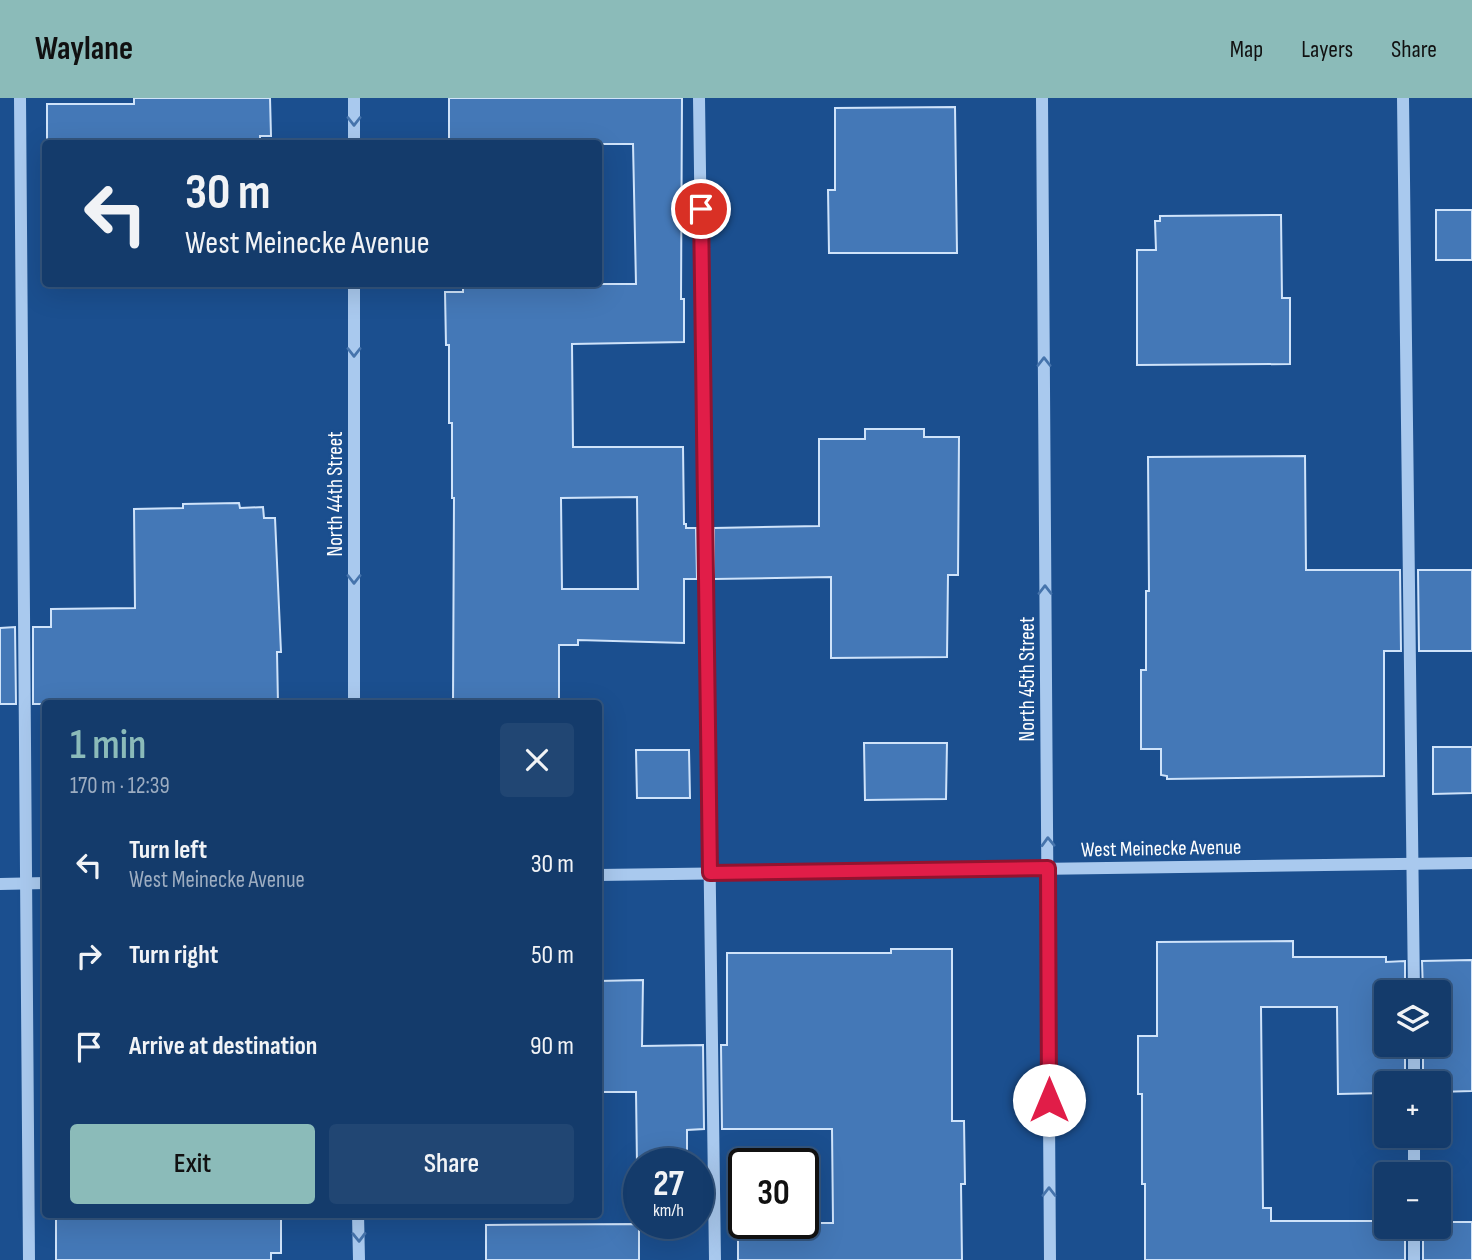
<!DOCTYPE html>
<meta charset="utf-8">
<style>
:root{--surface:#143b6b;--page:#214673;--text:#f1f3f6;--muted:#9dadc1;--line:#33557e;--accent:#8bbbb9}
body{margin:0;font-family:"Sofia Sans Condensed",sans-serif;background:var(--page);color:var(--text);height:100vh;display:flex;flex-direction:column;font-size:26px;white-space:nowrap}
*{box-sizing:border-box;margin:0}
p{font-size:23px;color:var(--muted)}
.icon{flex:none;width:38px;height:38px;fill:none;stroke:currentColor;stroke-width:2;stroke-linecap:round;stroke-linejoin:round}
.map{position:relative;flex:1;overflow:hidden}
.drawer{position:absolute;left:42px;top:602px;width:560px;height:518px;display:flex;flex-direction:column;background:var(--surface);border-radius:7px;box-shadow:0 7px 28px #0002,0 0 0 2px var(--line)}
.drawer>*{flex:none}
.banner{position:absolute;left:42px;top:42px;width:560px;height:147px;border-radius:7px;box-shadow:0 7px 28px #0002,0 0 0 2px var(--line);background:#143b6b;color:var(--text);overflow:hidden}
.buttons{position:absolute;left:1374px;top:882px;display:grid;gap:14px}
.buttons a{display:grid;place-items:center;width:77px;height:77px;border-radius:7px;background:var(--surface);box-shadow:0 7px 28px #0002,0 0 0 2px var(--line);font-size:35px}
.speed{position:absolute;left:623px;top:1050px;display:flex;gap:14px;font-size:35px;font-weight:700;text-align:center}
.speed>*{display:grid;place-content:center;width:91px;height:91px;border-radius:50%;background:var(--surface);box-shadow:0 7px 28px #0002,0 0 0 2px var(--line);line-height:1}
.speed small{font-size:18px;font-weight:400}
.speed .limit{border:4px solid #111;border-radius:10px;background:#fff;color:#111}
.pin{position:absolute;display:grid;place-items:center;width:60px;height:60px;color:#fff;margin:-30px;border:4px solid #fff;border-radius:50%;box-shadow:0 2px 7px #0007}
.me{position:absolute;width:77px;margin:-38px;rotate:0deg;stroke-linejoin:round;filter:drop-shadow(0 0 5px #0008)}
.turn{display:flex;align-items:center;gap:24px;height:147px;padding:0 28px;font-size:32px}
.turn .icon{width:91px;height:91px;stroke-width:2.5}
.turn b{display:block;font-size:49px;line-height:60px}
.round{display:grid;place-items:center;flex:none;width:74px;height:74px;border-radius:7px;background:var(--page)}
.headline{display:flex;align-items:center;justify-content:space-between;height:119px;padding:0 28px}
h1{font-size:42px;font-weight:600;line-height:52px;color:var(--accent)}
.primary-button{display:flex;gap:14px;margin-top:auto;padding:14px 28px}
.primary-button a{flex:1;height:80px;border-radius:7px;background:var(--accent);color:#111;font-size:28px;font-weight:600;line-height:80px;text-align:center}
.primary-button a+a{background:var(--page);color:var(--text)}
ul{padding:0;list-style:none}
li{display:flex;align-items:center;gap:21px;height:91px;padding:0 28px}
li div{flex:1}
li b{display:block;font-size:26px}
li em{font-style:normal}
header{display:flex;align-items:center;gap:42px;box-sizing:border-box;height:98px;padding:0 35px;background:var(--accent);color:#111}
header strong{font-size:33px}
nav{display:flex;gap:38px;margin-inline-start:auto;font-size:24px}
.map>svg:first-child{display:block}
.building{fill:#4478b7;stroke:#cfe3fa;stroke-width:2;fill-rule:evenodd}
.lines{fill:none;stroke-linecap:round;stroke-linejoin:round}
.minor{stroke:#a9c9ee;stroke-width:12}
.oneway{stroke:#4674ac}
.route-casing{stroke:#92132f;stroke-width:18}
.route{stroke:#e11d48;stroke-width:12}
.labels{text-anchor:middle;stroke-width:5;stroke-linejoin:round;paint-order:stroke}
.street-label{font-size:21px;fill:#fff;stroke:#1b4f8f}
</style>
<header>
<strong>Waylane</strong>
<nav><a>Map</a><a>Layers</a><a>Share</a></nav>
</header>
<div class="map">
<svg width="1472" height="1162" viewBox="0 0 1472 1162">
<rect width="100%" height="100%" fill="#1b4f8f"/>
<!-- building -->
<g class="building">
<polygon points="134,0 270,0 271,38 260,38 260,46 47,46 47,6 134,6"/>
<path d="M449,0H682L681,201H684V244L572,246L573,349H683L684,426H686V430H696L697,481H684V545L578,542V547H559V606H453L454,400H452V325H449V247H446L445,194H463V186H636L633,46H449ZM637,399L638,491H562L561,400Z"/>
<polygon points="955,9 957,155 829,155 828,92 835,92 835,10"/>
<rect x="1436" y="112" width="36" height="50"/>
<polygon points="1281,117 1282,200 1290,200 1290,266 1137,267 1137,152 1156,152 1155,123 1160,123 1160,118"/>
<polygon points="865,331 924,331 924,339 959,339 958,477 948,477 947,559 831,560 831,479 714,481 714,430 819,428 819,341 865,341"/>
<polygon points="1305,358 1306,472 1400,472 1401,553 1384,553 1384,678 1167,681 1167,678 1161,677 1161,651 1141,651 1141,572 1146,572 1146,493 1149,493 1148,359"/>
<polygon points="239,405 240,410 263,409 264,420 275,420 281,554 277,554 278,606 33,606 33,529 51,529 51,511 135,510 134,411 183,410 183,406"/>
<polygon points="1418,472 1472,472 1472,553 1419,553"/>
<polygon points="15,529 16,606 0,606 0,530"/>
<polygon points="864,645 947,645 946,701 865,702"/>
<polygon points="1433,649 1472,649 1472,695 1433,696"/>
<polygon points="636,652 689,652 690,700 637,700"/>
<polygon points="1293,843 1293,859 1386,859 1386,864 1405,863 1405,894 1386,894 1386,947 1405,947 1405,985 1386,985 1386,995 1338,996 1337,909 1261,909 1263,1110 1271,1110 1271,1123 1386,1123 1386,1129 1405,1129 1405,1162 1145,1162 1145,1086 1142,1086 1142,996 1138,996 1138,938 1157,938 1157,844"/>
<polygon points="891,851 952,851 952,1023 964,1023 965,1086 961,1086 962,1162 738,1162 738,1125 833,1125 832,1031 722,1031 721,947 727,947 727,855 891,855"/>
<polygon points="1472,862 1472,993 1438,994 1438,985 1423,985 1423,947 1438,947 1438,894 1423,894 1422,863"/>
<polygon points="643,882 642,948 703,947 704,1031 687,1032 687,1066 637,1066 636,994 598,994 598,883"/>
<polygon points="281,1116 281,1155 271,1155 271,1162 56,1162 56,1117"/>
<polygon points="1438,1124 1472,1124 1472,1162 1423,1162 1423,1129 1438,1129"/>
<polygon points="639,1126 639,1162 486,1162 486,1127"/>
</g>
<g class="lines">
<!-- minor -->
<g class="minor">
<polyline points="20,0 29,1162"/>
<polyline points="354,0 354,46"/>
<polyline points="699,0 715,1162"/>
<polyline points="1042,0 1050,1162"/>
<polyline points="1403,0 1414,894"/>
<polyline points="354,186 354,606"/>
<polyline points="598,777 1472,765"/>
<polyline points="0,786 46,785"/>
<polyline points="1414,947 1414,985"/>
<polyline points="1414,1038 1414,1076"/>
<polyline points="358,1116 359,1162"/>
<polyline points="1414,1129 1414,1162"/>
</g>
</g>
<!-- one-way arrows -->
<defs><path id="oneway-chevron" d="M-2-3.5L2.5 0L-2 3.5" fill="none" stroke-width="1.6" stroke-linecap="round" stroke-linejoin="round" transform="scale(1.75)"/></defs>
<g class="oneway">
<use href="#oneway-chevron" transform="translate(354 23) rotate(90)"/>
<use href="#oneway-chevron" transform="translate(354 254) rotate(90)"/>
<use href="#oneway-chevron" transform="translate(1044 264) rotate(-90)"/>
<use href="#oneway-chevron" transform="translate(354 481) rotate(90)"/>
<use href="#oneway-chevron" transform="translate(1045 492) rotate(-90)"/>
<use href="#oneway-chevron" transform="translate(1048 744) rotate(-92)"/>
<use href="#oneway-chevron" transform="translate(1049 1094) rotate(-90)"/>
<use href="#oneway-chevron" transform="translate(359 1139) rotate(89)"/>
</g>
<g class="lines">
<!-- route casing -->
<g class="route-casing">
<polyline id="route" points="701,111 710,775 1048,770 1049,1002"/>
</g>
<!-- route -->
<use href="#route" class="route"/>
</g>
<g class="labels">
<!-- street labels -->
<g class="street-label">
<text transform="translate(335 396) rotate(-90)" y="7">North 44th Street</text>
<text transform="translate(1027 581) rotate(-90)" y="7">North 45th Street</text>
<text transform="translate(1161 750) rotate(-1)" y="7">West Meinecke Avenue</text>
</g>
</g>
</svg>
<div class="buttons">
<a><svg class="icon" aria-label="layers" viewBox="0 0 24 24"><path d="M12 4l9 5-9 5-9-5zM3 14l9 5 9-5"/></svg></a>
<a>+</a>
<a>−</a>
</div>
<div class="speed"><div>27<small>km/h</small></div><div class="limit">30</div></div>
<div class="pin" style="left:701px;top:111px;background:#d93025"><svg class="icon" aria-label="arrive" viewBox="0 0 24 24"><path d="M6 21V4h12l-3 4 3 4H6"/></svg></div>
<svg class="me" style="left:1049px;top:1002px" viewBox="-20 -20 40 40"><circle r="19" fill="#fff"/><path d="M0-13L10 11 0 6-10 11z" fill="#e11d48"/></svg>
<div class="banner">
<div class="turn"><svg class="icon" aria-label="left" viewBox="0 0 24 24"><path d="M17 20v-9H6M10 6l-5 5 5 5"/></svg><div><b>30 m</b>West Meinecke Avenue</div></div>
</div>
<section class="drawer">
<div class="headline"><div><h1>1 min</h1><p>170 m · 12:39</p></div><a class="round"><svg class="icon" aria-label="close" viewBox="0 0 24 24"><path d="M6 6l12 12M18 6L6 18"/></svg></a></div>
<ul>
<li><svg class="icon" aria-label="left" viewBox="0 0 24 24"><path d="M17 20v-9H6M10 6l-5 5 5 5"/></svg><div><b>Turn left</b><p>West Meinecke Avenue</p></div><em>30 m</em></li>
<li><svg class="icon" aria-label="right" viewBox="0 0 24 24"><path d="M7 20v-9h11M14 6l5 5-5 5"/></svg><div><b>Turn right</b></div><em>50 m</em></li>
<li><svg class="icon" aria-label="arrive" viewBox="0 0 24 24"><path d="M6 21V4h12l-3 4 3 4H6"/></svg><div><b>Arrive at destination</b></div><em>90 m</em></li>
</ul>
<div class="primary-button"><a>Exit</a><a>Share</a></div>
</section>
</div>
